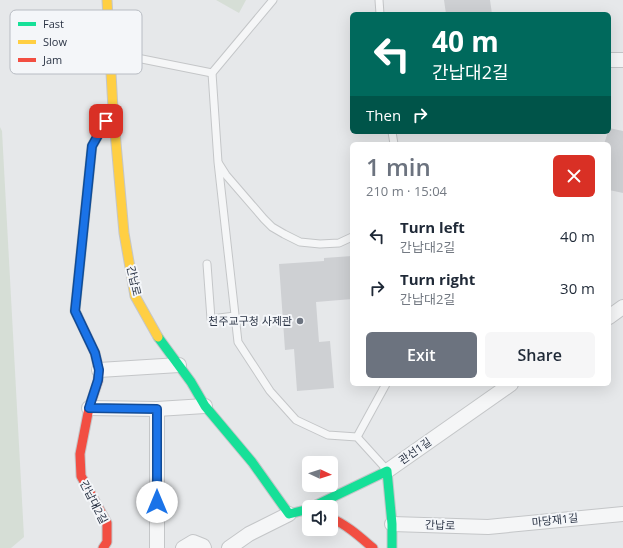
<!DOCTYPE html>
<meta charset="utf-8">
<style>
:root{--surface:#fff;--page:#f6f6f7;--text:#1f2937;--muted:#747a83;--accent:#6c737f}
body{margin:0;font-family:"Open Sans","Noto Sans KR",sans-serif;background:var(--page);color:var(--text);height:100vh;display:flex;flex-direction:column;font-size:15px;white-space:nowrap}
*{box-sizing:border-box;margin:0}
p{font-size:13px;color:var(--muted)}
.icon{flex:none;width:22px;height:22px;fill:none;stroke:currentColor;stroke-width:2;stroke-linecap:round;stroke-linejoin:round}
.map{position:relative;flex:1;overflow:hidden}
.panel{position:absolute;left:350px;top:142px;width:261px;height:244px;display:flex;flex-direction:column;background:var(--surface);border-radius:6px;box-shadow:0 4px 16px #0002}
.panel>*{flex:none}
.top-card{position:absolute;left:350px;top:12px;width:261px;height:122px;border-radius:6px;box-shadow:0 4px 16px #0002;background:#00695c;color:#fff;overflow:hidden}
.needle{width:26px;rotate:94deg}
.fabs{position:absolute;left:302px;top:456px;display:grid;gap:8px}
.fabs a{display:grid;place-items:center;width:36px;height:36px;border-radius:6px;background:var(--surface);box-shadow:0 4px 16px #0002;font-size:20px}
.pin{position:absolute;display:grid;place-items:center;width:34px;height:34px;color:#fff;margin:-17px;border-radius:8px;box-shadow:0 2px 6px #0006}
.me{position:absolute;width:44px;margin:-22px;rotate:0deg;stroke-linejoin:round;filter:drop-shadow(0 0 3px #0008)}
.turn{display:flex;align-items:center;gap:14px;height:84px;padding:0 16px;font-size:18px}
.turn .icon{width:52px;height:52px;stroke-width:2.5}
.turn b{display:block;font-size:28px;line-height:34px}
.then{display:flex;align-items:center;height:38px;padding:0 16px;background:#0003;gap:8px;font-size:15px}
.round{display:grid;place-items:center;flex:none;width:42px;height:42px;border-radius:6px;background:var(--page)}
.head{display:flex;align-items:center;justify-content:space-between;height:68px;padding:0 16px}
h1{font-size:24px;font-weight:600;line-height:30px;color:var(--accent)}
.primary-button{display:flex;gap:8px;margin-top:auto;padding:8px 16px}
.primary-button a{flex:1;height:46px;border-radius:6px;background:var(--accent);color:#fff;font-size:16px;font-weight:600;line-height:46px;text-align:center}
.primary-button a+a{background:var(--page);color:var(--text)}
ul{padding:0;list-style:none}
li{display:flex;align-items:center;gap:12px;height:52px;padding:0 16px}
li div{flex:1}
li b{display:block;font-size:15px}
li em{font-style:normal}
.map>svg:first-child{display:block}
.green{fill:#d6ded6}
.building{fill:#ced0d3}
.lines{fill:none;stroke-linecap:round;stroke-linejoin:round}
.lane-casing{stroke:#c4c6c8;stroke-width:9}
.street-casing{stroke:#c4c6c8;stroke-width:16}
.fast-casing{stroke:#c4c6c8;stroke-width:11}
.slow-casing{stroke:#c4c6c8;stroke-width:11}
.jam-casing{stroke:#c4c6c8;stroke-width:11}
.lane{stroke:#f5f6f7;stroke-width:7}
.street{stroke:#f5f6f7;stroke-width:14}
.fast{stroke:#16e098;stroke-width:9}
.slow{stroke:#ffcf43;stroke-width:9}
.jam{stroke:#f24e42;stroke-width:9}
.route-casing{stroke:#114b97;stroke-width:10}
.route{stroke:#1a73e8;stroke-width:7}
.poi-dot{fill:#6c737f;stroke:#f4f6f9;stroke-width:1.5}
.labels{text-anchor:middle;stroke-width:4;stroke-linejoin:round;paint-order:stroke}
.street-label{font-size:11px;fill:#2b3445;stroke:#f4f6f9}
.poi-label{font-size:11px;fill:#2b3445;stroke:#f4f6f9;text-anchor:end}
.key{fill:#f4f6f9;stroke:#b8bcc3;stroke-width:1}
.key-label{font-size:11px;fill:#2b3445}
</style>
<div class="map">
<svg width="623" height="548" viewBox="0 0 623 548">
<rect width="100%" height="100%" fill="#e6e8ea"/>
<!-- green -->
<g class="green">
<polygon points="216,0 246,0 239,13"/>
<polygon points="0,127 2,131 24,537 11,548 0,548"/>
</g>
<!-- building -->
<g class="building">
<polygon points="444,0 490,0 492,14 446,14"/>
<polygon points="609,128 623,131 623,193 609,190 609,144 604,144 608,132 609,132"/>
<polygon points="352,256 352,299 316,302 319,342 330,341 334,388 297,391 294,349 285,350 279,264 324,261 324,258"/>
</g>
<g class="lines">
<!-- lane casing -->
<g class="lane-casing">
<g id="lane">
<polyline points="273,0 212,73 218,162 238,342 270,391 296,420 328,435 357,437 387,470"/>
<polyline points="379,0 380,14"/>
<polyline points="112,53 212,73"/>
<polyline points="392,132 394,144"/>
<polyline points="219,164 226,175 264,219 272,227 284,234 300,242 320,244 339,243 352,237"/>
<polyline points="207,264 211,319 235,316"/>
<polyline points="357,437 386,384"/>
</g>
</g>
<!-- street casing -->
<g class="street-casing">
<g id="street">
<polyline points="609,60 623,60"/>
<polyline points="609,317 623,307"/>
<polyline points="99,370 179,365"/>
<polyline points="89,408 157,409 205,406"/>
<polyline points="157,409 157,548"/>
<polyline points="387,471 511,384"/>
<polyline points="392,524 488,527 623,514"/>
<polyline points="183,548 193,542 203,546 204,548"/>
<polyline points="229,548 249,534 289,514"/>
</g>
</g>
<!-- fast casing -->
<g class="fast-casing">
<g id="fast">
<polyline points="77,315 75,311 92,146 113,109"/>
<polyline points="158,337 191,382 205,406 252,462 289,514 309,509"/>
<polyline points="312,507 387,471 392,524 392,548"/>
</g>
</g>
<!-- slow casing -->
<g class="slow-casing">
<polyline id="slow" points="107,0 113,109 124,233 135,296 158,337"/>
</g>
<!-- jam casing -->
<g class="jam-casing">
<g id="jam">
<polyline points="77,315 95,353 99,370 98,381 89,408 80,454 81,476 107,523 107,542 103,548"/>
<path d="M331,518C347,525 360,537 373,548"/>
</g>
</g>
<!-- lane -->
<use href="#lane" class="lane"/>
<!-- street -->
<use href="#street" class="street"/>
<!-- fast -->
<use href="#fast" class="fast"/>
<!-- slow -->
<use href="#slow" class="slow"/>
<!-- jam -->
<use href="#jam" class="jam"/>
</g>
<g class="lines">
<!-- route casing -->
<g class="route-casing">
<polyline id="route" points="106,121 92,146 75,311 95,353 99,370 98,380 89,408 157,409 157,502"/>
</g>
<!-- route -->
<use href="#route" class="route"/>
</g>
<!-- markers -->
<circle class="poi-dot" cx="300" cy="321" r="4"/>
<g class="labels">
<!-- street labels -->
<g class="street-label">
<text transform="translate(134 281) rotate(77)" y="4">간납로</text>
<text transform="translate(415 451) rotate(-35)" y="4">관선1길</text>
<text transform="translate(94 502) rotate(63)" y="4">간납대2길</text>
<text transform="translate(555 520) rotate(-6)" y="4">마당재1길</text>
<text transform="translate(440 525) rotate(2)" y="4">간납로</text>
</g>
<!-- poi labels -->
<g class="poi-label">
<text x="292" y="325">천주교구청 사제관</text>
</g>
</g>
<!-- legend -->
<rect x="10" y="10" width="132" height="64" rx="6" class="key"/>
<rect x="18" y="22" width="18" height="4" fill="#16e098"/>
<rect x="18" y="40" width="18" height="4" fill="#ffcf43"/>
<rect x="18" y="58" width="18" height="4" fill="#f24e42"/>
<g class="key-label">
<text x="43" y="28">Fast</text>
<text x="43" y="46">Slow</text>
<text x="43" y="64">Jam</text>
</g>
</svg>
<div class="fabs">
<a><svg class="needle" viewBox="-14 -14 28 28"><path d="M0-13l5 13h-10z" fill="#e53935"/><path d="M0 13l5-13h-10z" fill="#747a83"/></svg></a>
<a><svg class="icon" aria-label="sound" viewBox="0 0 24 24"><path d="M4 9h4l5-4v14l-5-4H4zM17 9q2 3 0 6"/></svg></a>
</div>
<div class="pin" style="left:106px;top:121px;background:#d93025"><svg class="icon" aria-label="arrive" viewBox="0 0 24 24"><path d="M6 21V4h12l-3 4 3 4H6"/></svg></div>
<svg class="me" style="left:157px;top:502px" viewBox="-20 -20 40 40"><circle r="19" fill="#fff"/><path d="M0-13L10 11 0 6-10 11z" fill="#1a73e8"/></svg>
<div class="top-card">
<div class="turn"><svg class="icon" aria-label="left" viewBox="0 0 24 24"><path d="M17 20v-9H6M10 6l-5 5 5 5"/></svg><div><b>40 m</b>간납대2길</div></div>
<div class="then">Then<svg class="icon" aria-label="right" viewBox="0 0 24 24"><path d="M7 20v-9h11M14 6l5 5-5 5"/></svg></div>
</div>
<section class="panel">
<div class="head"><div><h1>1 min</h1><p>210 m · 15:04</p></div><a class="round" style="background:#d93025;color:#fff"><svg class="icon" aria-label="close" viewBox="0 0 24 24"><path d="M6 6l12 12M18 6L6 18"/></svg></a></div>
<ul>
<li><svg class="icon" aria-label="left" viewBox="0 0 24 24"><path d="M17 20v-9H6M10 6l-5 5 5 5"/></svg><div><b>Turn left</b><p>간납대2길</p></div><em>40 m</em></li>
<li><svg class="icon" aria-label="right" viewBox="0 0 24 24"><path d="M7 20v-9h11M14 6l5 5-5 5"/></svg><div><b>Turn right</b><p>간납대2길</p></div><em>30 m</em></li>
</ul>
<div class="primary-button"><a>Exit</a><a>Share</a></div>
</section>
</div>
